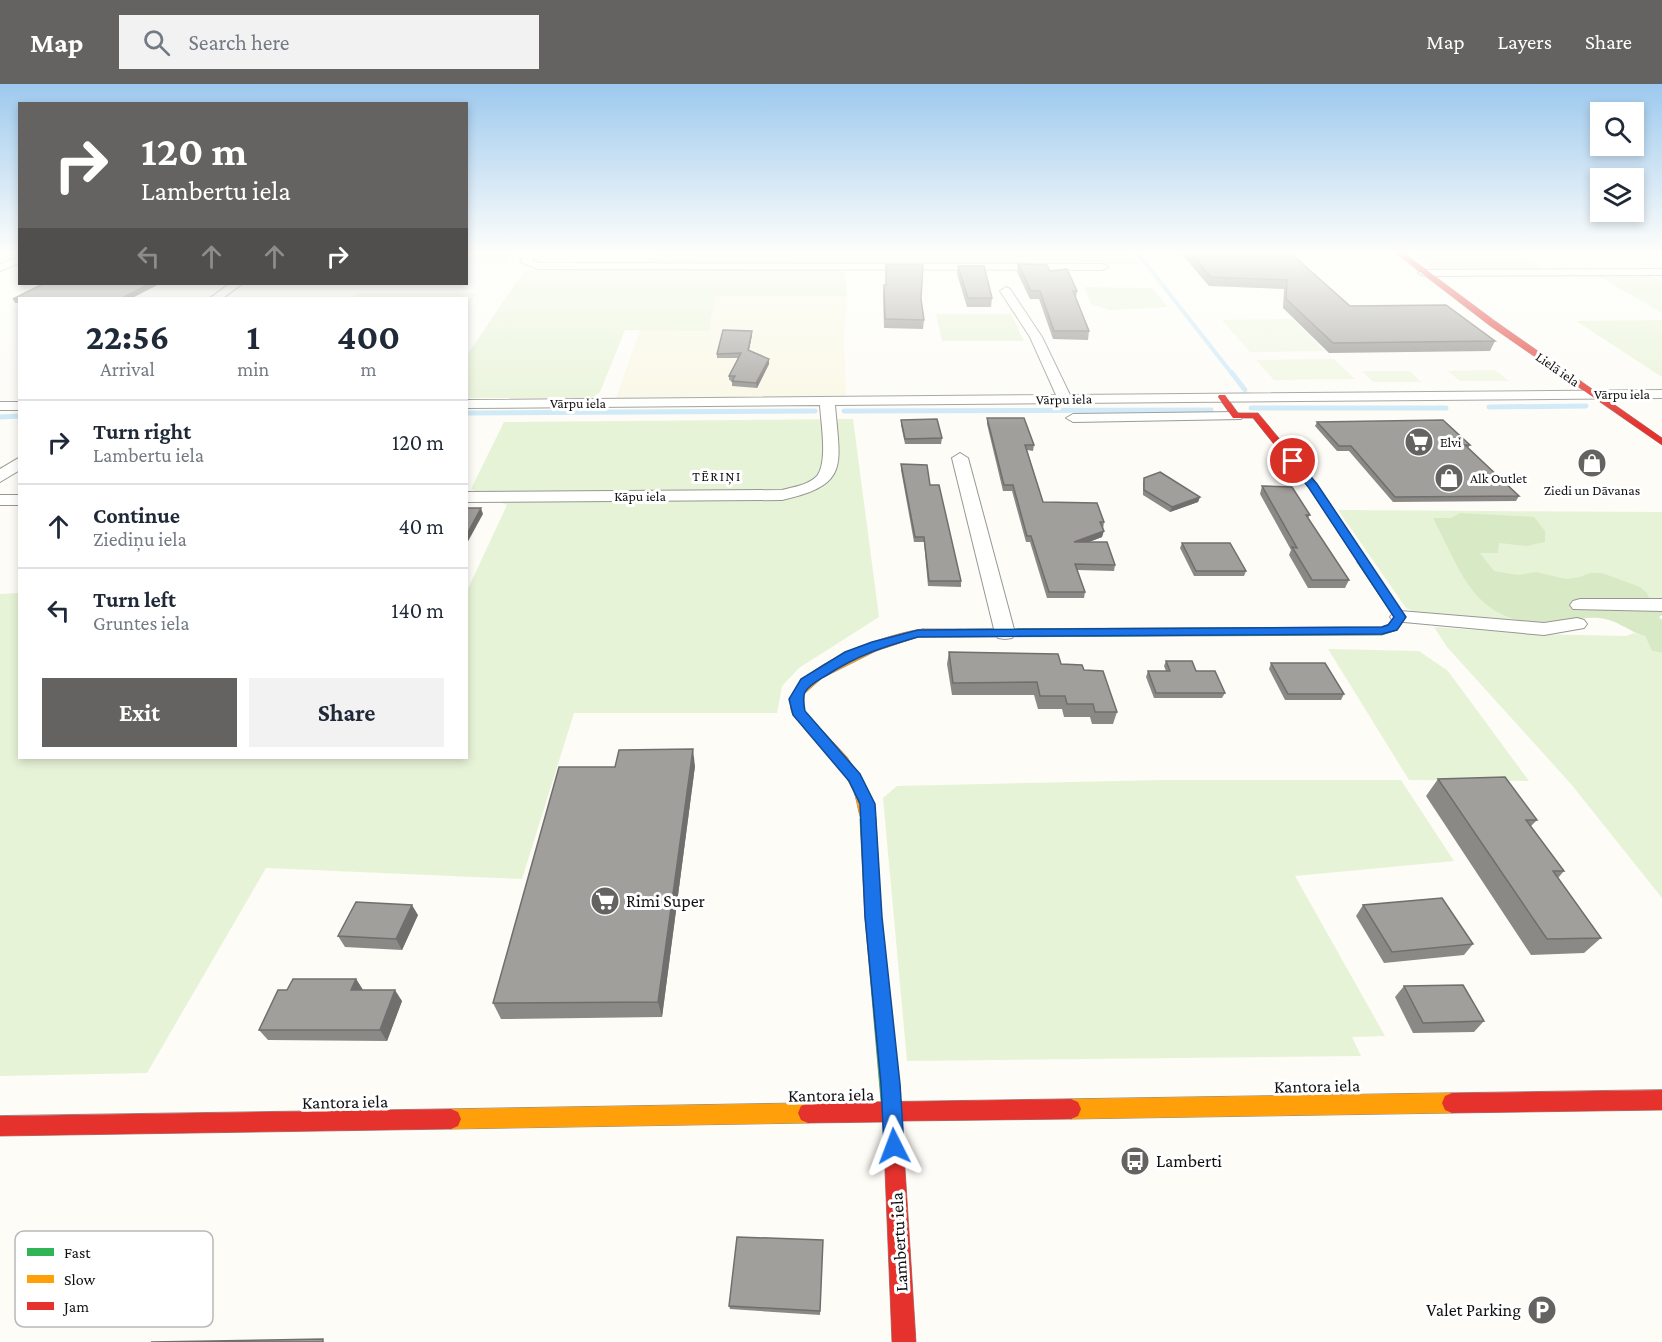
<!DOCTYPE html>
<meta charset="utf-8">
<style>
:root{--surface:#fff;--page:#f2f2f3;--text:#1f2937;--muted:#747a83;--line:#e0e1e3;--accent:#646362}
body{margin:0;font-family:"Crimson Pro",serif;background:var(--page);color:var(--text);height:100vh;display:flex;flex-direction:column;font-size:22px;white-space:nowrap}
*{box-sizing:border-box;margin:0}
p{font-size:20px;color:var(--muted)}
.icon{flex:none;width:33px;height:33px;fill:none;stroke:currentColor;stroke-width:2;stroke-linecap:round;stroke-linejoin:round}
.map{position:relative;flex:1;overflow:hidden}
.sheet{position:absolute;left:18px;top:213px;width:450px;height:462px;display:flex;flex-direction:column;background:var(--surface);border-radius:0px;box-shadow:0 3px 9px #0003}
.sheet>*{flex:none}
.banner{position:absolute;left:18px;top:18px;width:450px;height:183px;border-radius:0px;box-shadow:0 3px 9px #0003;background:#646362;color:#fff;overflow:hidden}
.fabs{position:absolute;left:1590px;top:18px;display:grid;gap:12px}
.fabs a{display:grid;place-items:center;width:54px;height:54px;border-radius:0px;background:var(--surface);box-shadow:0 3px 9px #0003;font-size:30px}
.pin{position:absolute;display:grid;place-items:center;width:51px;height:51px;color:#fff;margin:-26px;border:3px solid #fff;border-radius:50%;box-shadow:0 2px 6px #0007}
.me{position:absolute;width:66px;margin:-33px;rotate:357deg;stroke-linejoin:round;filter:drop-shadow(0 0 4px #0008)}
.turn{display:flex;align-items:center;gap:21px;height:126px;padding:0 24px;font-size:27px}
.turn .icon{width:78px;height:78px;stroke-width:2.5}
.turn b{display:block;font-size:42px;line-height:51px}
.lanes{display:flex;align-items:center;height:57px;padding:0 24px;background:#0003;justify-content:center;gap:30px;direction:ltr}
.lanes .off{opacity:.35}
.eta{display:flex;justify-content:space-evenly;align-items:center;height:102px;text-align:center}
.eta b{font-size:36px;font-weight:700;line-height:42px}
.primary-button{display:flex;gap:12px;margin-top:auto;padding:12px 24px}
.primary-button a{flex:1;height:69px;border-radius:0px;background:var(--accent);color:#fff;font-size:24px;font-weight:700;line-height:69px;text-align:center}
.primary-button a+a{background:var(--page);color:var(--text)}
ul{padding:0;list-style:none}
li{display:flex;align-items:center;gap:18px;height:84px;padding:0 24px;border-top:2px solid var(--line)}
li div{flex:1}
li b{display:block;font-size:22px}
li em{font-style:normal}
header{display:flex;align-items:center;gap:36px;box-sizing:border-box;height:84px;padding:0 30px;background:var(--accent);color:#fff}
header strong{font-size:28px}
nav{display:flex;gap:33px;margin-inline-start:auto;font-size:21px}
.search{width:420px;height:54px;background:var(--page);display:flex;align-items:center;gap:15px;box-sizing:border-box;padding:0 21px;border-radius:0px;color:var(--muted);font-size:22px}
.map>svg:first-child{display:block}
.farmland{fill:#f9f7e4}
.green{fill:#e7f3d7}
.forest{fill:#d8eac5}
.pitch{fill:#f0f6e1}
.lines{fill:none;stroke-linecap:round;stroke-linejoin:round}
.stream-far1{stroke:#cde8f7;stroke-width:4}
.stream{stroke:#cde8f7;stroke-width:5}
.street-casing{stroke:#979795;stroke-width:2}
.fast-casing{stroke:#8e8d8b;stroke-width:1}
.slow-casing{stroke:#8e8d8b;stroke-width:1}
.jam-casing{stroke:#8e8d8b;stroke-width:1}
.street{fill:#fffffe;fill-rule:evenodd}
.fast{fill:#30b455;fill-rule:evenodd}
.slow{fill:#ff9f0a;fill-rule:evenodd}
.jam{fill:#e5322d;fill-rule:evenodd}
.wall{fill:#8a8986}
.shaded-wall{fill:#716f6d}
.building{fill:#a19f9c;stroke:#716f6d;stroke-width:1.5}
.route{fill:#1a73e8;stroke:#114b97;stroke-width:1.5}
.labels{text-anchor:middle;stroke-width:6;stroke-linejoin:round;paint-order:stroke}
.far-street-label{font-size:14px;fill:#111;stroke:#fff}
.far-poi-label{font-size:14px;fill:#111;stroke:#fff;text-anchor:start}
.far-neighbourhood-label{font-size:14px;letter-spacing:1.5px;fill:#111;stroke:#fff}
.near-poi-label{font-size:18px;fill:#111;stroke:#fff;text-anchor:start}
.near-street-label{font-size:18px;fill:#111;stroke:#fff}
.key{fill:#fff;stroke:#b8b8b8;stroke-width:1.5}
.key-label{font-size:16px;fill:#111}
</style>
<header>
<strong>Map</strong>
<div class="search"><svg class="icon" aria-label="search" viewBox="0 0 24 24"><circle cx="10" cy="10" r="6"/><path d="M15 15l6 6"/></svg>Search here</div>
<nav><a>Map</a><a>Layers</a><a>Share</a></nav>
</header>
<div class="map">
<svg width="1662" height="1258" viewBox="0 0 1662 1258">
<rect width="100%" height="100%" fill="#fdfcf7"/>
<!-- farmland -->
<polygon class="farmland" points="715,212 847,212 844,257 846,313 616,314 640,246 709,247"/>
<!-- green -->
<g class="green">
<polygon points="467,167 515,167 506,180 467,179"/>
<polygon points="652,167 1129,167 1140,181 648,179"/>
<polygon points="1412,167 1514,167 1543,185 1435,186"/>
<polygon points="836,185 845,189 847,212 715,212 709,247 625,246 600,308 592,314 467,314 467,271 525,186"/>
<polygon points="1598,192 1650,192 1662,198 1662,229"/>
<polygon points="1084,203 1152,204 1168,223 1109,226 1091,220"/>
<polygon points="357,209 476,209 467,225 466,214 351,214"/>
<polygon points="936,230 1011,230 1024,257 942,257"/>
<polygon points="1662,236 1662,293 1576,237"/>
<polygon points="853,335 879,533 799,584 782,602 777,629 574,629 522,795 266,784 147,989 0,992 0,510 19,509 20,674 466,674 467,507 507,421 471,405 504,338"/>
<polygon points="1338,426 1662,428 1662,518 1571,534 1517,537 1417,529 1406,524"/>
<polygon points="1434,543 1533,550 1626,552 1634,549 1645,552 1652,567 1662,569 1662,814 1571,700 1447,563"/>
<polygon points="1328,565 1419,567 1448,587 1529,697 1409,696"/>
<polygon points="1163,696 1401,696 1454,777 1295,792 1385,952 1352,953 1361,972 907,977 883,714 897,702"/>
</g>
<!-- forest -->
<path class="forest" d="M1460,429L1534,433L1545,447V458L1527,462L1499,459L1498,469H1480L1494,487L1518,491L1536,488L1566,495L1580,493L1590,489H1602L1640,503L1647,509L1650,516L1662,524V531L1659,533L1662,536V569L1652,567L1645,552C1629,548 1617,535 1598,534C1582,533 1564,538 1548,539C1474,540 1462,489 1433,434H1451Z"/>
<!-- pitch -->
<g class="pitch">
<polygon points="1292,235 1325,267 1250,268 1222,236"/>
<polygon points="1334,275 1355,295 1274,296 1256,276"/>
<polygon points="1495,286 1509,297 1460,297 1448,287"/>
<polygon points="1362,287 1410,287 1421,298 1373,298"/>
</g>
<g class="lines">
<!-- stream-far1 -->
<polyline class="stream-far1" points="1136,167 1233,291"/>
<!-- stream -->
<g class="stream">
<polyline points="1232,289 1245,306"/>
<polyline points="1489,323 1586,322"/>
<polyline points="1251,324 1446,324"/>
<polyline points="844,327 1211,326"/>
<polyline points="466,329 815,327"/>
<polyline points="0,333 20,332"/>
</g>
<!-- street casing -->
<g class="street-casing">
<g id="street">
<polygon points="525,167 536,167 532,176 539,179 1102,180 1108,183 1102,186 538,185 520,178"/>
<polygon points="20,172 20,179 0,187 0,180"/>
<polygon points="1662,185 1662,191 1424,192 1418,189 1424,186"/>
<polygon points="229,200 242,200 223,214 210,214"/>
<path d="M1006,203L1010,205L1042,253L1070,311L1662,306V314L835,321C840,382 850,401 782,416L466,418V408L782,406C793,403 809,401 817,392C828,378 821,339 820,321L466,324V316L1056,311L1030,253L1000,207Z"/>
<rect x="0" y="318" width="20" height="8"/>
<polygon points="1236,328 1243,332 1241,335 1073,338 1066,334 1073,330"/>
<polygon points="960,369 968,374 1015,549 1012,554 1005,555 998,554 995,549 952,374"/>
<polygon points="20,373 20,386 0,398 0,385"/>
<rect x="0" y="411" width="20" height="10"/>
<polygon points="1580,515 1662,515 1662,527 1573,525 1570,521 1573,517"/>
<polygon points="1400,527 1544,539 1577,534 1584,536 1587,540 1584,544 1544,551 1393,537 1390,533 1393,529"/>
</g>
</g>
<!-- fast casing -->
<g class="fast-casing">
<g id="fast">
<polygon points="1363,475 1367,476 1406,533 1397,546 1382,551 960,553 954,549 960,545 1381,543 1389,540 1394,533 1357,478"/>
<polygon points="868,729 873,731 876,735 881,833 902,1028 899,1035 892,1038 885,1035 882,1028 865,833 860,735 863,731"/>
</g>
</g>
<!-- slow casing -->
<g class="slow-casing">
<g id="slow">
<path d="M923,545H960L966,549L960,553H918L876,567L822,594L804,610V627L847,673L865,701L873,719L876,735L873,739L868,741L863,739C857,728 858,715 852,704C839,676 813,654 793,631C771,587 892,548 923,545Z"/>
<polygon points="1452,1009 1459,1012 1462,1019 1459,1026 1452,1029 1071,1035 1064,1032 1061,1025 1064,1018 1071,1015"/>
<polygon points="808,1019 815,1022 818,1029 815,1036 808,1039 451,1045 444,1042 441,1035 444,1028 451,1025"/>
</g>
</g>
<!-- jam casing -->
<g class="jam-casing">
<g id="jam">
<polygon points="1393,167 1401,167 1495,237 1662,354 1662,361 1489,241"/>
<polygon points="1219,311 1225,311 1238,329 1258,329 1317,400 1369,478 1367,480 1359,480 1309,404 1253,334 1233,334 1218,313"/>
<polygon points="1662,1006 1662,1026 1452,1029 1445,1026 1442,1019 1445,1012 1452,1009"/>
<polygon points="1071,1015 1078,1018 1081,1025 1078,1032 1071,1035 902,1037 916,1258 892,1258 883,1038 808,1039 801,1036 798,1029 801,1022 808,1019"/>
<polygon points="451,1025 458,1028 461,1035 458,1042 451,1045 0,1052 0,1032"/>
</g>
</g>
<!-- street -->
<use href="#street" class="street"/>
<!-- fast -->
<use href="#fast" class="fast"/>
<!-- slow -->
<use href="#slow" class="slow"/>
<!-- jam -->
<use href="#jam" class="jam"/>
</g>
<!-- wall -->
<g class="wall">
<polygon points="1179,167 1288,167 1350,222 1495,257 1490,267 1329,269 1283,224 1284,205 1209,202"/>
<polygon points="1018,180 1050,187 1077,207 1076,214 1089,247 1088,256 1053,255 1039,215 1030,215 1017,188"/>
<polygon points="886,181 921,215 924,236 923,245 884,244 883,210 884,201 886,201"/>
<polygon points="958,182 992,214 991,223 967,223 957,190"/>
<polygon points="159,200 132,214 20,214 20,219 15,219 13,215"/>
<polygon points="752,247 752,251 749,266 769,280 757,304 732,302 732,297 729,296 729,292 738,274 717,274 717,270"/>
<polygon points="987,334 1034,361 1033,367 1027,366 1043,418 1104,438 1102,453 1089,458 1115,481 1114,487 1077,486 1085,508 1084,514 1047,514 1030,458 1026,458 1012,407 1003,407 987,340"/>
<polygon points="901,336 942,354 941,360 905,360 901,341"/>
<polygon points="1317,338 1470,361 1468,364 1519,412 1516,417 1393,418 1349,367 1337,367 1315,342"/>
<polygon points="901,380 930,401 961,497 961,503 928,502 924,458 914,458 901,386"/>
<polygon points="1144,394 1200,413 1198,418 1170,428 1143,411 1143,399"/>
<polygon points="1262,402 1310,431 1308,434 1349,496 1345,504 1308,504 1289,471 1291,466 1260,410"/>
<polygon points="1182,459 1246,487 1244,492 1194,492 1180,464"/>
<polygon points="949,568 1061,580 1084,586 1117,628 1113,640 1092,640 1090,633 1064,633 1062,625 1038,625 1034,611 952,611 947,580"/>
<polygon points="1166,577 1225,609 1222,614 1154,614 1146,593 1148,587 1166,587 1164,582"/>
<polygon points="1271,579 1344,610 1341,616 1285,616 1269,585"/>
<polygon points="695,682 662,933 501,935 493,919 615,683"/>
<polygon points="1438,695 1537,736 1531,742 1564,787 1558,794 1601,854 1584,869 1531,871 1426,712"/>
<polygon points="1363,821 1473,860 1464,871 1384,879 1356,832"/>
<polygon points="418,831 402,866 345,863 338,852"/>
<polygon points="356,895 363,906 402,917 387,957 268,956 259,946 287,906"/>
<polygon points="1404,902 1484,937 1474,948 1413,949 1395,913"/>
<polygon points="823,1156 820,1231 730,1225 729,1222"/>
</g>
<!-- shaded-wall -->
<g class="shaded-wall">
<polygon points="149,200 159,200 132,214 122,214"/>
<polygon points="752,247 752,251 748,271 748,266"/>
<polygon points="769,275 769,280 757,304 756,299"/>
<polygon points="1200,413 1198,418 1170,428 1172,423"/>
<polygon points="481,424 483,430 466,461 466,452"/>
<polygon points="1104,447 1102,453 1073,464 1074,458"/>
<polygon points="693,665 695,682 662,933 658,918"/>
<polygon points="412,821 418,831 402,866 396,855"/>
<polygon points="356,895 363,906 359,917 351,906"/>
<polygon points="395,906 402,917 387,957 380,946"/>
</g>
<!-- building -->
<g class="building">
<polygon points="1188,167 1288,167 1350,222 1446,221 1495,257 1333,259 1286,215 1287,196 1211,193"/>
<polygon points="1018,180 1047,181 1050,187 1067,185 1077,207 1073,207 1089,247 1054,247 1040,207 1031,207"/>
<polygon points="886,181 923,181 921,215 924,236 885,235 884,201 886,201"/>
<polygon points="958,182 984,182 992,214 968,214"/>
<polygon points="43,200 149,200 122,214 13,215"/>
<polygon points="723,246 752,247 748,266 769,275 756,299 732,297 735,292 729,292 741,269 717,270"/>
<polygon points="987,334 1024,334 1034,361 1025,361 1043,418 1097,419 1104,438 1100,438 1104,447 1074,458 1107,458 1115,481 1075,480 1085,508 1049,508 1031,452 1027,452 1013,401 1004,401"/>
<polygon points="937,335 942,354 905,355 901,336"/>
<polygon points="1443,336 1470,361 1465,361 1519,412 1395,413 1351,362 1339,362 1317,338"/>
<polygon points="901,380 927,381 930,401 939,401 961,497 929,497 924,453 915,453"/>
<polygon points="1160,388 1200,413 1172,423 1144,406 1144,394"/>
<polygon points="1262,402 1292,403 1310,431 1306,431 1349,496 1312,496 1292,463 1297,464"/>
<polygon points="466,424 481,424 466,452"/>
<polygon points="1182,459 1230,459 1246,487 1196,487"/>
<polygon points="949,568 1058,570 1061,580 1082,581 1084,586 1103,587 1117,628 1095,628 1093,620 1067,620 1065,612 1040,612 1037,598 953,599"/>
<polygon points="1166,577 1192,577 1196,587 1215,587 1225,609 1156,609 1148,587 1170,587"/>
<polygon points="1271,579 1325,579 1344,610 1288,610"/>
<polygon points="693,665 658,918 493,919 559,683 615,683 619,666"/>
<polygon points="1505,693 1537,736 1526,736 1564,787 1553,787 1601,854 1547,855 1438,695"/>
<polygon points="1442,814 1473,860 1392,868 1363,821"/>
<polygon points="356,818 412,821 396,855 338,852"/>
<polygon points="293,895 356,895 351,906 395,906 380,946 259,946 278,906 287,906"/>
<polygon points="1463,901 1484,937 1423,939 1404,902"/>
<polygon points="737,1153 823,1156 820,1227 729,1222"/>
<polygon points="323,1255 323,1258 151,1258"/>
</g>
<!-- sky -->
<linearGradient id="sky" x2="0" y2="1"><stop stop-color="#9dc9ee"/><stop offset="0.49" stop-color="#fefefb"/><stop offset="1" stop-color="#fefefb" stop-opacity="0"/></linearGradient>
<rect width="1662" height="343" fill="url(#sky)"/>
<!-- route -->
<path class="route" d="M1293,374L1296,375L1317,400L1406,533L1397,546L1382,550L918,553C883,563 858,571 827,591C819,596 810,600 805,608C802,614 804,620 805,627L860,690L875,720L882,833L900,1000L904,1062L901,1069L894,1072L887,1069L884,1062L881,1000L865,833L860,720L849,697L793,631L789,615L801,595L845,568L872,558L918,546L1382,543L1388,541L1394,533L1309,404L1288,377Z"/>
<!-- icons -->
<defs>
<g id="supermarket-disc" transform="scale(1.5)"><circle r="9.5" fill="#646362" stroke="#fff"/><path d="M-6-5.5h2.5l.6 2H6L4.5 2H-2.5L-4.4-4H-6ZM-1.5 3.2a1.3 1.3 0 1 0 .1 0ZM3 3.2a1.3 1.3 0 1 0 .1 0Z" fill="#fff"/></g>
<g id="shop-disc" transform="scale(1.5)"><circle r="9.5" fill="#646362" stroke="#fff"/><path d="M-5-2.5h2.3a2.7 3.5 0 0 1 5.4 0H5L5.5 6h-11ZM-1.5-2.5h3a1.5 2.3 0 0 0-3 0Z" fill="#fff"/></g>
<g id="bus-disc" transform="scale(1.5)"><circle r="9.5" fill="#646362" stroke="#fff"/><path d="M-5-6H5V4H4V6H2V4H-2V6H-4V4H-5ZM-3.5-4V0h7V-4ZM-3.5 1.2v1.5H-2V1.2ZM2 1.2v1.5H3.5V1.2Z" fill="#fff"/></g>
<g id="parking-disc" transform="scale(1.5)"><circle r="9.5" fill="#646362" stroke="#fff"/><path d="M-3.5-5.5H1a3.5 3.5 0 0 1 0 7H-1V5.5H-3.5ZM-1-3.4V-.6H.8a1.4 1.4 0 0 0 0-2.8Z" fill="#fff"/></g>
</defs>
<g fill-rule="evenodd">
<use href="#supermarket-disc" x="1419" y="358"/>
<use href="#shop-disc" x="1592" y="379"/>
<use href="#shop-disc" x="1449" y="394"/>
<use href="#supermarket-disc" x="605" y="817"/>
<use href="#bus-disc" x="1135" y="1077"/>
<use href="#parking-disc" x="1542" y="1226"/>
</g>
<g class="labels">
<!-- far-street labels -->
<g class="far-street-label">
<text transform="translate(1558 285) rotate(35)" y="5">Lielā iela</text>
<text x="1622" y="315">Vārpu iela</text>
<text transform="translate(1064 315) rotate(-1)" y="5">Vārpu iela</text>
<text x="578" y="324">Vārpu iela</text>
<text x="640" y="417">Kāpu iela</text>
</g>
<!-- far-poi labels -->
<g class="far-poi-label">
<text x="1440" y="363">Elvi</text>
<text x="1470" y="399">Alk Outlet</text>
<text x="1592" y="411" text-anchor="middle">Ziedi un Dāvanas</text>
</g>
<!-- far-neighbourhood labels -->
<g class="far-neighbourhood-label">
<text x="717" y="397">TĒRIŅI</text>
</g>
<!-- near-poi labels -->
<g class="near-poi-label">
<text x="626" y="823">Rimi Super</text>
<text x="1156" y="1083">Lamberti</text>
<text x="1521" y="1232" text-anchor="end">Valet Parking</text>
</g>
<!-- near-street labels -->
<g class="near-street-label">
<text transform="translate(1317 1002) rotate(-1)" y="6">Kantora iela</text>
<text transform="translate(831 1011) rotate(-1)" y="6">Kantora iela</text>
<text transform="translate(345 1018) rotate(-1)" y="6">Kantora iela</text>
<text transform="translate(899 1158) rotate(-93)" y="6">Lambertu iela</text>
</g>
</g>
<!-- legend -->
<rect x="15" y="1147" width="198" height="96" rx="9" class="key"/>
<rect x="27" y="1164" width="27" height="8" fill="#30b455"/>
<rect x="27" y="1191" width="27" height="8" fill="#ff9f0a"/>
<rect x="27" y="1218" width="27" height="8" fill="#e5322d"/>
<g class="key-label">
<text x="64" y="1174">Fast</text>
<text x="64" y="1201">Slow</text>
<text x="64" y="1228">Jam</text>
</g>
</svg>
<div class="fabs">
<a><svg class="icon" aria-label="search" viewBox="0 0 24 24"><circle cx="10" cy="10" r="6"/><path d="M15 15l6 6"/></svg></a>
<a><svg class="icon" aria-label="layers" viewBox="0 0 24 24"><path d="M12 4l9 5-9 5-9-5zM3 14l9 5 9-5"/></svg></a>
</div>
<div class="pin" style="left:1293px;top:377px;background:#d93025"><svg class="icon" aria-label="arrive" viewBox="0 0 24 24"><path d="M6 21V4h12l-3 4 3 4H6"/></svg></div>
<svg class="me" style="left:894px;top:1062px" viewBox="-20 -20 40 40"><path d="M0-17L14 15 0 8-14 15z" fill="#1a73e8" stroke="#fff" stroke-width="4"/></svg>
<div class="banner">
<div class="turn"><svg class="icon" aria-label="right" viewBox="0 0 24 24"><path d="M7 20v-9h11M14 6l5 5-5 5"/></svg><div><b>120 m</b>Lambertu iela</div></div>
<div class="lanes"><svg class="icon off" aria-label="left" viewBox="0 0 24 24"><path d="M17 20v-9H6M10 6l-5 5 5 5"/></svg><svg class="icon off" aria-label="ahead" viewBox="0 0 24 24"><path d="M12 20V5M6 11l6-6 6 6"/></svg><svg class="icon off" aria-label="ahead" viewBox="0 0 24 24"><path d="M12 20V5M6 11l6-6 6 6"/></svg><svg class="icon" aria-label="right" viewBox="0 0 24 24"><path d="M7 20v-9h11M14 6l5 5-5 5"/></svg></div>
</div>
<section class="sheet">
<div class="eta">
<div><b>22:56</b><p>Arrival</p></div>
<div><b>1</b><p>min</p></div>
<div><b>400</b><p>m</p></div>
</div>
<ul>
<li><svg class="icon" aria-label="right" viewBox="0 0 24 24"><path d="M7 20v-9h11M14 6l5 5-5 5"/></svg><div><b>Turn right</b><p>Lambertu iela</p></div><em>120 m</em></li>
<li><svg class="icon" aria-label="ahead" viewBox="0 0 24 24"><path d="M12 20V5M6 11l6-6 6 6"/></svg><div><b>Continue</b><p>Ziediņu iela</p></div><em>40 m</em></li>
<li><svg class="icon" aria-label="left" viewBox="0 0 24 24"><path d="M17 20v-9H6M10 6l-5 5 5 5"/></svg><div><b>Turn left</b><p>Gruntes iela</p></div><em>140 m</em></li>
</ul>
<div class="primary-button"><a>Exit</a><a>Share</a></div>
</section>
</div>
